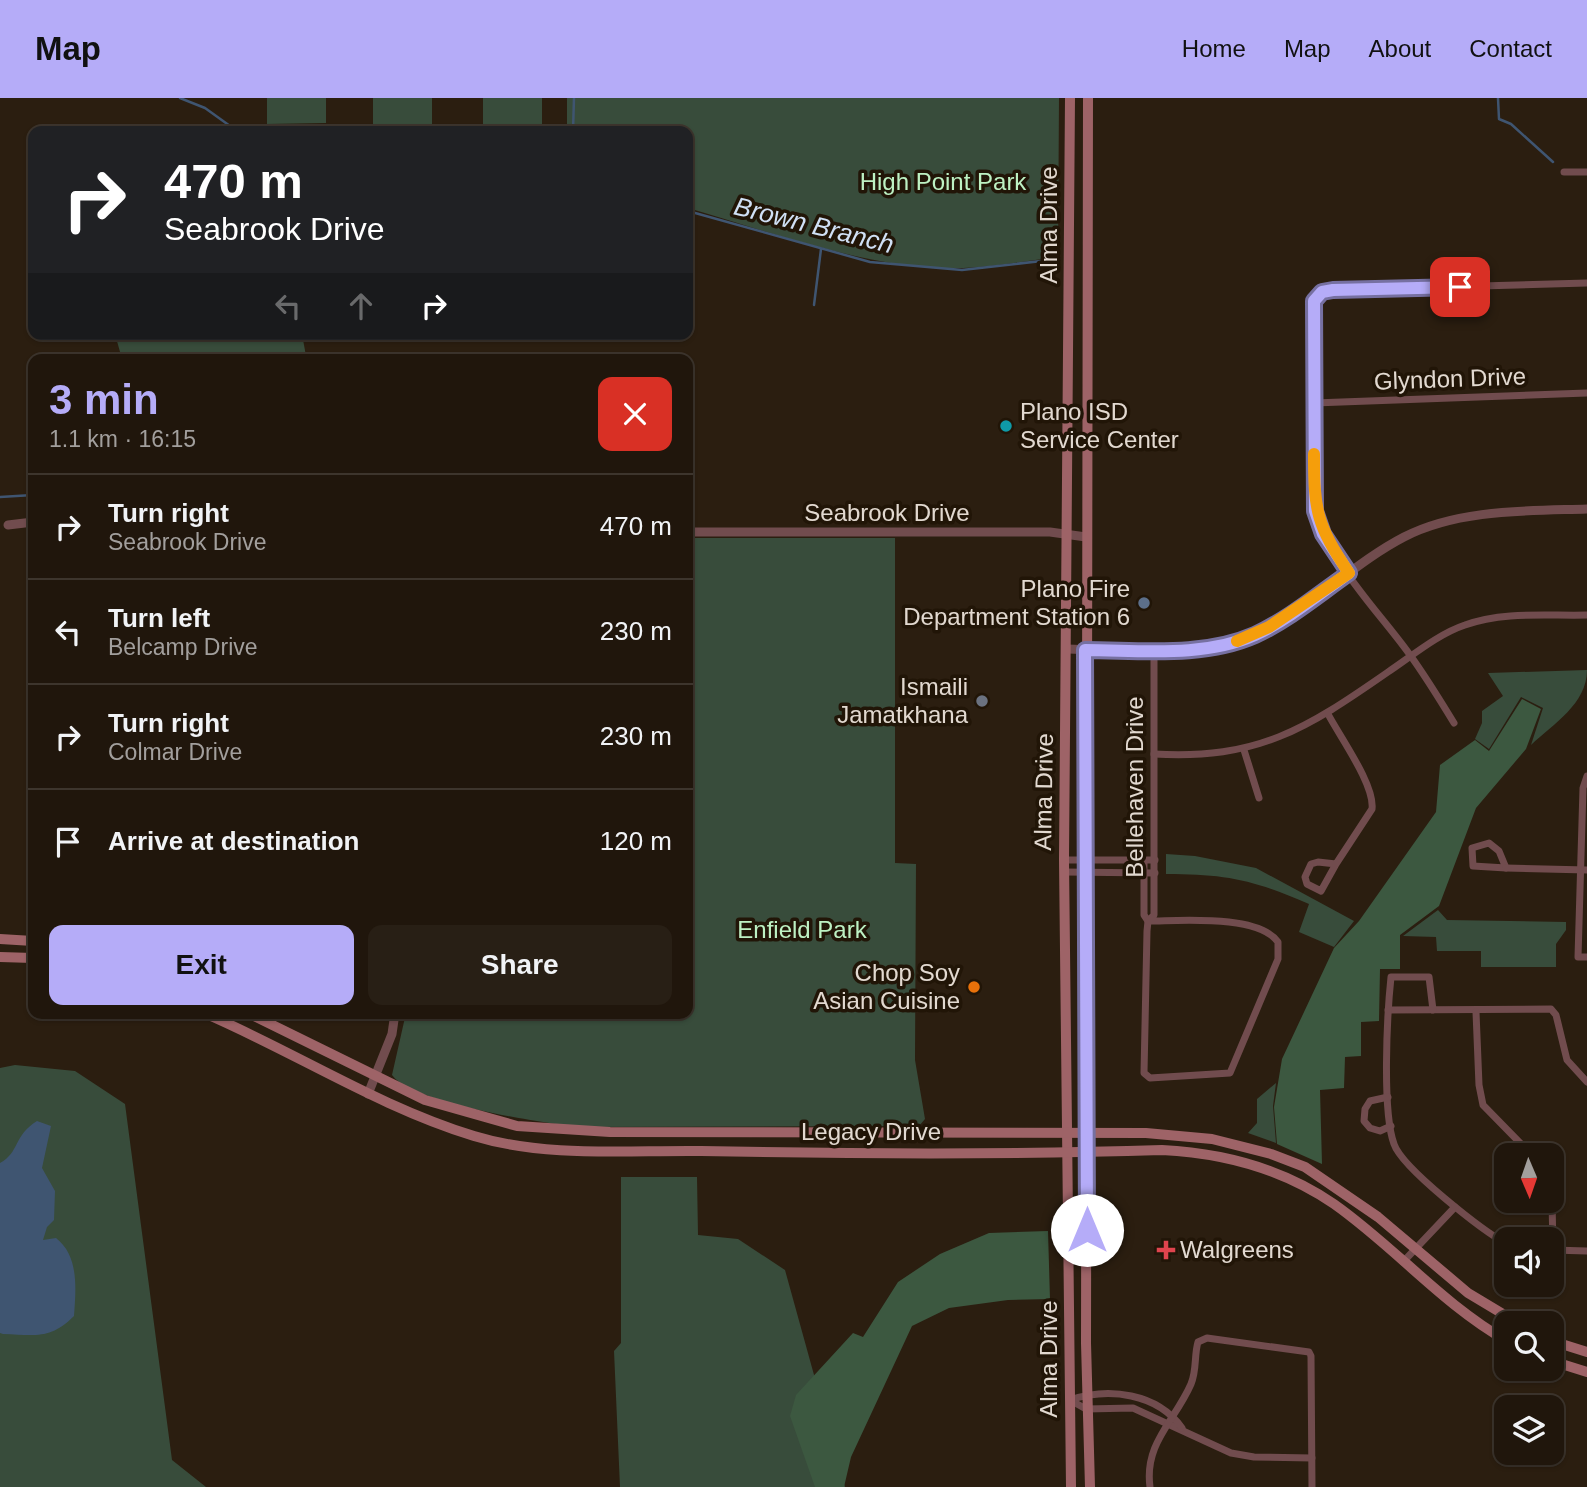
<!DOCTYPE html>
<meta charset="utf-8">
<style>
:root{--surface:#20160c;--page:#281f15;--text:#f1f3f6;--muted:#a29f9d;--line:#3d352d;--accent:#b5acf8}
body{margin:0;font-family:Arial,sans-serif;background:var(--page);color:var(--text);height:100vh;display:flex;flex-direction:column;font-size:26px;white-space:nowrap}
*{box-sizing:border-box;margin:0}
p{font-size:23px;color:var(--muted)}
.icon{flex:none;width:38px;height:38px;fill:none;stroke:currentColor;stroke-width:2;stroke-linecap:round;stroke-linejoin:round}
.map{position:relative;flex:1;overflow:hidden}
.sheet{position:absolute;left:28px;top:256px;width:665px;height:665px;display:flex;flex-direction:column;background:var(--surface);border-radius:14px;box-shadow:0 2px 5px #0004,0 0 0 2px var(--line)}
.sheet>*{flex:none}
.guide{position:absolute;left:28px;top:28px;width:665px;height:214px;border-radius:14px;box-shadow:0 2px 5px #0004,0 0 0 2px var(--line);background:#202124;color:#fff;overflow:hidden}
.needle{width:46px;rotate:178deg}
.controls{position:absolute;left:1494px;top:1045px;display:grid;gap:14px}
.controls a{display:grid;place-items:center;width:70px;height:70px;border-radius:14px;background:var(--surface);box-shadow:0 2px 5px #0004,0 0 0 2px var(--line);font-size:35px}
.pin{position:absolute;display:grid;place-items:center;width:60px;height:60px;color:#fff;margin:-30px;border-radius:14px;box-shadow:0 4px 10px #0006}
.me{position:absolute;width:77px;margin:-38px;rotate:0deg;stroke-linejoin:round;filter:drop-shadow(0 0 5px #0008)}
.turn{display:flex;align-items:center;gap:24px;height:147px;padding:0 21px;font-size:32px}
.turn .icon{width:91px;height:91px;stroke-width:2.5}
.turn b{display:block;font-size:49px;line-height:60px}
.lanes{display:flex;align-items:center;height:66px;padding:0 21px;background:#0003;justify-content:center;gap:35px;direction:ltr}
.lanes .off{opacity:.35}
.round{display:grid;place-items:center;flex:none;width:74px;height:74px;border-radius:14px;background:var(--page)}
.headline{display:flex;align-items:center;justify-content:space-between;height:119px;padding:0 21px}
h1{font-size:42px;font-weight:700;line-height:52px;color:var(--accent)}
.primary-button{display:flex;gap:14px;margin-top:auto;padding:14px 21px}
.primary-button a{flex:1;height:80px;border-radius:14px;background:var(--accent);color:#111;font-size:28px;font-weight:700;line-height:80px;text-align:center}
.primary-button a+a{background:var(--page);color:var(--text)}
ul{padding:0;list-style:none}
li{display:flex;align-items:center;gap:21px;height:105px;padding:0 21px;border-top:2px solid var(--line)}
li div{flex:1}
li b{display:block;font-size:26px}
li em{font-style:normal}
header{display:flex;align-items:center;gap:42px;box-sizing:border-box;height:98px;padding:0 35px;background:var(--accent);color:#111}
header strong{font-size:33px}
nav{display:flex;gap:38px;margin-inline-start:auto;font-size:24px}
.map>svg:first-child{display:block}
.green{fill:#384c3b}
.forest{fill:#3c5840}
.water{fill:#3f5571}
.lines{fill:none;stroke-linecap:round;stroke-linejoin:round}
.stream{stroke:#3f5571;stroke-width:2.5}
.minor{stroke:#714c4e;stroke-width:7}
.tertiary{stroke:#714c4e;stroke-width:9}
.secondary{stroke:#9e6367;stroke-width:10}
.route-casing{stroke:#7670a1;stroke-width:18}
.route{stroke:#b5acf8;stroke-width:12}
.slow{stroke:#f59e0b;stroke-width:12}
.culture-dot{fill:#0f9aa8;stroke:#211507;stroke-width:2.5}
.service-dot{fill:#5c6f8a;stroke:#211507;stroke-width:2.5}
.worship-dot{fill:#6b7280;stroke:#211507;stroke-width:2.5}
.food-dot{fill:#e8710a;stroke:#211507;stroke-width:2.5}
.health-dot{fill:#e0444e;stroke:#211507;stroke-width:2.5}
.labels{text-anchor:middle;stroke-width:7;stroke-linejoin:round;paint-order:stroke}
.park-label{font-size:24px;fill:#bdf1c3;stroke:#211507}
.street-label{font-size:24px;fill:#e2d9d0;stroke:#211507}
.poi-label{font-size:24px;fill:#e2d9d0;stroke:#211507;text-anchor:end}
.water-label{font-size:26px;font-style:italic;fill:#d0e0f5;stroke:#211507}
</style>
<header>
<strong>Map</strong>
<nav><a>Home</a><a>Map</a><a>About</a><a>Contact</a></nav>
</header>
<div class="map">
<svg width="1587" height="1389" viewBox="0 0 1587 1389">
<rect width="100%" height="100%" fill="#2b1e10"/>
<!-- green -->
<g class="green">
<polygon points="267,0 326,0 326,25 267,26"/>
<rect x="373" y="0" width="59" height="31"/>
<rect x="483" y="0" width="59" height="31"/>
<path d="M567,0H1059L1058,159C1026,163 994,169 963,170C873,173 774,135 688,110V33H567Z"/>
<polygon points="115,236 302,236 306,258 298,261 122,261"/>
<path d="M688,440H895V765L916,766L915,962L925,1021L919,1028L576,1029C540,1024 413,1006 392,977L406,915H688Z"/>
<path d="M1587,572C1587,606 1553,626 1531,647L1543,610L1521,599L1489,651L1475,641L1482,625V613L1503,598L1488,575Z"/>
<path d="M1166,756L1195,758L1256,770L1354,823L1334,849L1299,834L1309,806C1254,782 1226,776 1166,776Z"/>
<polygon points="1438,812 1447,822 1566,824 1566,832 1556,846 1556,869 1481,869 1481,853 1437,853 1436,839 1403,838"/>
<polygon points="15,967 75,973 125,1006 172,1362 206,1389 0,1389 0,970"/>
<polygon points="1276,985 1273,1008 1276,1045 1248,1035 1257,1025 1257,1001"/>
<polygon points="621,1079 697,1079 698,1137 738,1141 785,1172 845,1389 620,1389 614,1253 621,1245"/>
</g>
<!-- forest -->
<g class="forest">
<polygon points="1522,601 1541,611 1526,651 1476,710 1439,808 1400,837 1400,871 1380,871 1379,923 1361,924 1361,958 1345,959 1344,990 1320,992 1322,1066 1277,1046 1274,1009 1282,961 1334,850 1359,823 1436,714 1440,667 1475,642 1489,653"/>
<polygon points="1048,1133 1050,1201 1008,1202 949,1210 912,1228 851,1359 844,1389 815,1389 790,1318 796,1297 853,1235 863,1239 898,1184 940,1156 989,1135"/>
</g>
<!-- water -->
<path class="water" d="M37,1023L51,1028L42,1070L55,1093L54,1122L47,1129L43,1142L56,1140C79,1158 76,1190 74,1218C50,1242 35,1237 3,1236L0,1235V1065C20,1054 13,1038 37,1023Z"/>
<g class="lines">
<!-- stream -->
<g class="stream">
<polyline points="180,0 205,10 237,33"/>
<polyline points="1498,0 1499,21 1511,26 1553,64"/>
<polyline points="573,33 574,0"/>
<polyline points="688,113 870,164 962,172 1059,161"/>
<polyline points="814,207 821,151"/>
<polyline points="0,399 33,397"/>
</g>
<!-- minor -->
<g class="minor">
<polyline points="1564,74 1587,74"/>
<polyline points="1314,305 1587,295"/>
<path d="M1328,616C1340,639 1375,687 1372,711L1336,766L1318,764L1311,766L1305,779L1307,786L1321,793L1336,766"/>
<path d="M1454,625C1440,602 1426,579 1410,557C1376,509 1320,458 1314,397V203L1323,194L1333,192L1587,185"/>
<polyline points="1244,652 1259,700"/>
<path d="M1154,656C1258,662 1306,631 1388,574C1412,558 1438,536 1465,527C1503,513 1547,518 1587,517"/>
<polyline points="1587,678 1583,690 1578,859 1587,859"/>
<polygon points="1489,745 1499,753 1506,770 1473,768 1472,750"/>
<polyline points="1064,762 1155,762"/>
<polyline points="1144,762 1144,817 1148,823"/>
<polyline points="1506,770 1587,772"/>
<polyline points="1064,774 1155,775"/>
<path d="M1148,823C1180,823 1258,816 1278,844V861L1230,975L1150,980L1144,975L1147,833L1148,823L1154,817V552"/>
<polyline points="1388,912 1551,911 1556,917 1567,962 1587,984"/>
<path d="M1433,912L1429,879H1391C1387,917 1382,1013 1394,1046C1402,1070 1483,1133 1507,1146"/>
<polyline points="1476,914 1479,987 1483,1007 1532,1057"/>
<polyline points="1388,999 1370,1003 1365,1011 1364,1023 1370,1030 1380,1033 1391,1028"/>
<polyline points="1552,1102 1553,1152"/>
<polyline points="1552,1152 1587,1153"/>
<polyline points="1403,1164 1455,1109"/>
<polyline points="1070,1302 1086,1311 1133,1310 1231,1355 1254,1359 1312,1360"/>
<path d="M1070,1302C1109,1289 1157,1295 1182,1330"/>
<path d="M1150,1389C1144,1345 1175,1323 1191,1286C1197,1272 1194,1257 1198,1244L1207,1240L1309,1254L1311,1258L1312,1389"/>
</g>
<!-- tertiary -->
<g class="tertiary">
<polyline points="8,427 33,424"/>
<polyline points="688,434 1050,434 1086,439"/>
<path d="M1068,551C1124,552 1189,560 1243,541C1302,520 1348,468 1404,439C1458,411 1527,413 1587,411"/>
<polyline points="368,996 392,936 395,915"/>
</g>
<!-- secondary -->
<g class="secondary">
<polyline points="1070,0 1064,762 1071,1389"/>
<polyline points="1088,0 1086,1245 1090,1389"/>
<polyline points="0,841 33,843"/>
<polyline points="0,859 33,860"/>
<path d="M204,915C295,954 379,1009 474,1038C546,1060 627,1052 701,1053C854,1056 1008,1057 1162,1052C1223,1055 1283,1071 1334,1106C1395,1149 1442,1206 1507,1243"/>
<polyline points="248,915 425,1002 517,1028 610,1034 1146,1035 1212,1041 1271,1056 1305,1069 1378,1119 1468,1195 1518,1225"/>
<polyline points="1552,1243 1587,1254"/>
<polyline points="1552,1263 1587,1274"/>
</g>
</g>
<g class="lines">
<!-- route casing -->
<g class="route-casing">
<path id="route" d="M1087,1132L1085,552C1140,552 1203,560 1255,537C1288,522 1319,496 1349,475L1323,436L1315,413L1314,203L1322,194L1333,192L1460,189"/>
</g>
<!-- route -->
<use href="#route" class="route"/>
<!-- slow -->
<path class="slow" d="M1237,543L1269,529L1349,475C1317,427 1314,414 1314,356"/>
</g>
<!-- markers -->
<circle class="culture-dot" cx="1006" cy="328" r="7"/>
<circle class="service-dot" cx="1144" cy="505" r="7"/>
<circle class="worship-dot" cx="982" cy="603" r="7"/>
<circle class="food-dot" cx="974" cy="889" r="7"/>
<path class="health-dot" d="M1162.5 1141.5h7v7h7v7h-7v7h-7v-7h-7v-7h7z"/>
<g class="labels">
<!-- park labels -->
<g class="park-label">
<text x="943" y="92">High Point Park</text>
<text x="802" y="840">Enfield Park</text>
</g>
<!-- street labels -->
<g class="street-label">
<text transform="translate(1049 127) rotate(-90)" y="8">Alma Drive</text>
<text transform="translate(1450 281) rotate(-2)" y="8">Glyndon Drive</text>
<text x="887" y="423">Seabrook Drive</text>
<text transform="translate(1135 689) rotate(-90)" y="8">Bellehaven Drive</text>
<text transform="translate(1044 694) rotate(-89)" y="8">Alma Drive</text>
<text x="871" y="1042">Legacy Drive</text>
<text transform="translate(1049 1261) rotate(-90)" y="8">Alma Drive</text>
</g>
<!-- poi labels -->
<g class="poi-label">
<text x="1020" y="322" text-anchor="start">Plano ISD<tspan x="1020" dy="28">Service Center</tspan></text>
<text x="1130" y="499">Plano Fire<tspan x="1130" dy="28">Department Station 6</tspan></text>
<text x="968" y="597">Ismaili<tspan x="968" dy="28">Jamatkhana</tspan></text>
<text x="960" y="883">Chop Soy<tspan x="960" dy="28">Asian Cuisine</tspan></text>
<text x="1180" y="1160" text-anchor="start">Walgreens</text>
</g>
<!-- water labels -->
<g class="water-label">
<text transform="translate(814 127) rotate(14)" y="9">Brown Branch</text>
</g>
</g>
</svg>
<div class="controls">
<a><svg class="needle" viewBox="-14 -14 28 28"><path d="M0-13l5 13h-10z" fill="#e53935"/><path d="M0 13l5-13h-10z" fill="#a29f9d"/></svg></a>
<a><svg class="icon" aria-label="sound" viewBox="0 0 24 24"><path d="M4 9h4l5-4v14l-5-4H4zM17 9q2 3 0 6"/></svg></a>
<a><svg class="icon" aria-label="search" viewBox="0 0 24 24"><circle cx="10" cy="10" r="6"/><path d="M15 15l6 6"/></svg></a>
<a><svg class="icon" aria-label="layers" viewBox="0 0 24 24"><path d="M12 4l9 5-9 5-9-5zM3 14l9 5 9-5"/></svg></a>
</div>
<div class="pin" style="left:1460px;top:189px;background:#d93025"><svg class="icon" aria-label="arrive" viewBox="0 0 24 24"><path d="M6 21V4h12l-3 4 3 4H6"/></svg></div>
<svg class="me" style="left:1087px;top:1132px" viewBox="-20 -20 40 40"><circle r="19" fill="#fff"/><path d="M0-13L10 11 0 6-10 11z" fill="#b5acf8"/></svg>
<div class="guide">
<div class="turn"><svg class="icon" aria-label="right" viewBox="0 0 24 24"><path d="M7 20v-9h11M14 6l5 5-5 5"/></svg><div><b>470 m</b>Seabrook Drive</div></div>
<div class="lanes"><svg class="icon off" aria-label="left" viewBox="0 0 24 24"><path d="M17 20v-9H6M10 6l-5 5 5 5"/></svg><svg class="icon off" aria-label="ahead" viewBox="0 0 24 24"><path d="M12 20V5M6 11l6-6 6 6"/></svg><svg class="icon" aria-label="right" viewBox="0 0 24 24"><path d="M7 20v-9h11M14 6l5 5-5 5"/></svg></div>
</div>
<section class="sheet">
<div class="headline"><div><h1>3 min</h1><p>1.1 km · 16:15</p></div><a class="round" style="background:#d93025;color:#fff"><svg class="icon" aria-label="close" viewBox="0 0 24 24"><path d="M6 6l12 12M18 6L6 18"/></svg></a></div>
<ul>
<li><svg class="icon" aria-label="right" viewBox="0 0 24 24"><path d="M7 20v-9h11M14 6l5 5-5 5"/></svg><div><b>Turn right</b><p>Seabrook Drive</p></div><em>470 m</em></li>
<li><svg class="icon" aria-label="left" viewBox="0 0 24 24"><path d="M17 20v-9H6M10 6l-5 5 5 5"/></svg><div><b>Turn left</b><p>Belcamp Drive</p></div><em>230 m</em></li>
<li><svg class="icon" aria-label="right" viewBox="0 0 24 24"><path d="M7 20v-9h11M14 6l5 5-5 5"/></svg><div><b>Turn right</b><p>Colmar Drive</p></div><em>230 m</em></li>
<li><svg class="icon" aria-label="arrive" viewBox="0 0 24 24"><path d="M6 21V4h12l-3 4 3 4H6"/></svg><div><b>Arrive at destination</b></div><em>120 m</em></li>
</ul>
<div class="primary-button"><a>Exit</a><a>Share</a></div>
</section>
</div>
